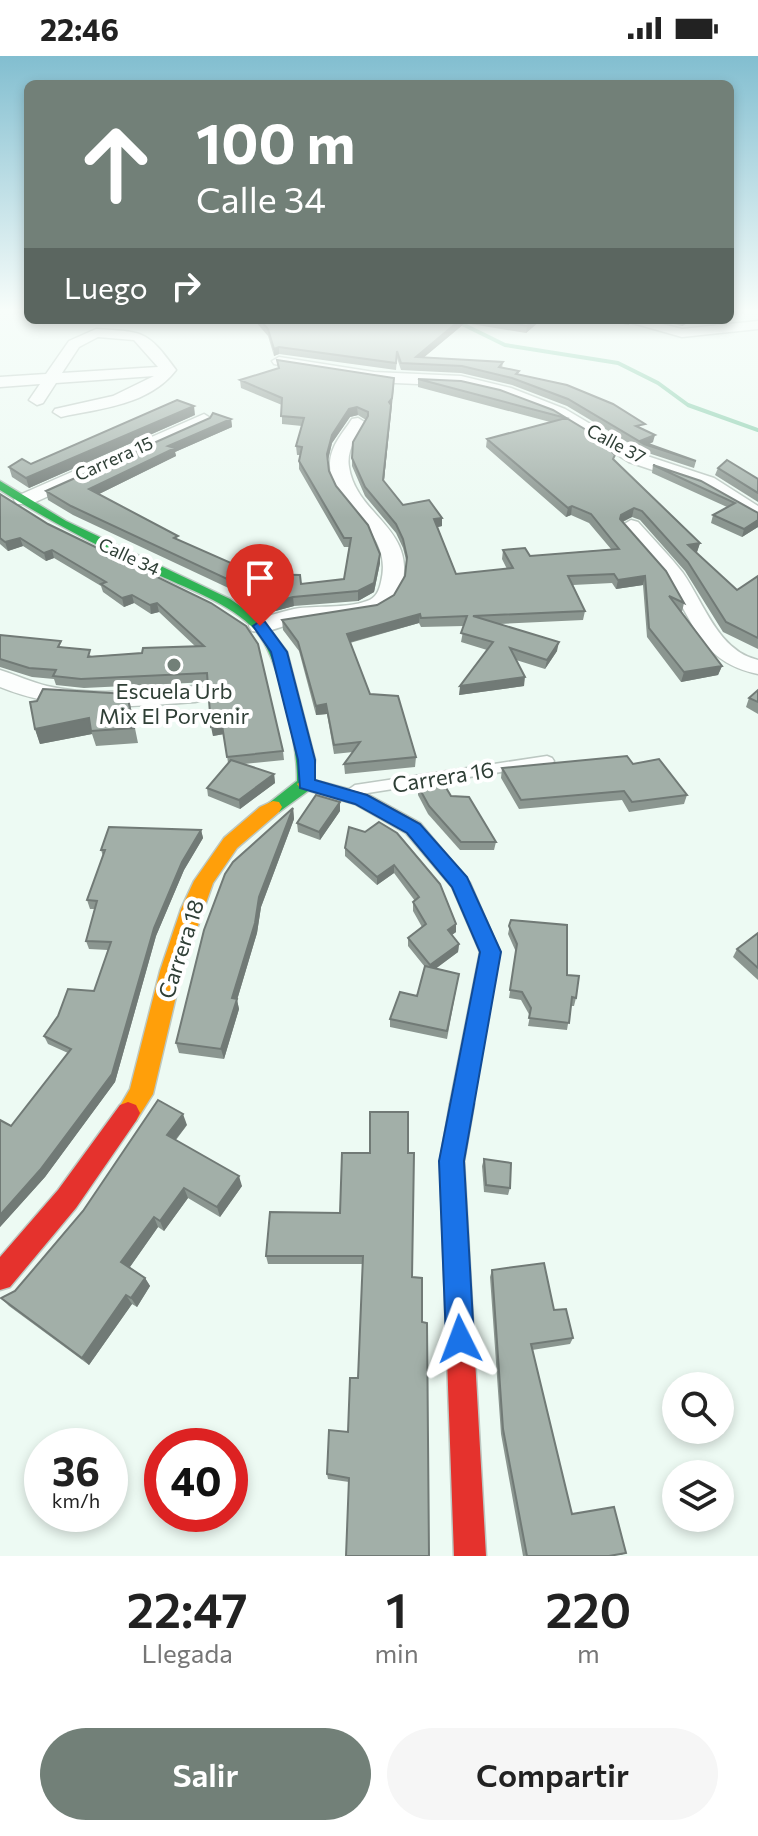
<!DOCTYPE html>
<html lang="es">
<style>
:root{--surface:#fff;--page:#f6f6f6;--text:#222;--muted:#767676;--accent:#728078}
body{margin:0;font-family:Commissioner,sans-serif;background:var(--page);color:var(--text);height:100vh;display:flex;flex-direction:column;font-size:30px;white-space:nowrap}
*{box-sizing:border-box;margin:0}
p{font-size:26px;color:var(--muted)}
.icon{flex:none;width:44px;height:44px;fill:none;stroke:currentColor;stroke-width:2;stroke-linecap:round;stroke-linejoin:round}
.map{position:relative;height:1500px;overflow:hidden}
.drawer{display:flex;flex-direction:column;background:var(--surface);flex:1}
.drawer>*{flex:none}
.guide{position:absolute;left:24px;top:24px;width:710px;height:244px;border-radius:12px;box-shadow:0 4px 12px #0003;background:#728078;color:#fff;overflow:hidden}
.tools{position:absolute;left:662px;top:1316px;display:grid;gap:16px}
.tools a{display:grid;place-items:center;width:72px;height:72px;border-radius:50%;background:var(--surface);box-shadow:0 4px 12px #0003;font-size:40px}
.speed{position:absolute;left:24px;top:1372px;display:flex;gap:16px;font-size:40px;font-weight:700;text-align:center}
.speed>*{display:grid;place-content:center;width:104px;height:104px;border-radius:50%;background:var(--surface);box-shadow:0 4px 12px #0003;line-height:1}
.speed small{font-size:20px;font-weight:400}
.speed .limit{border:12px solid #d22;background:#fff;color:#111}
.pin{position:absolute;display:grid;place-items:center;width:68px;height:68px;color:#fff;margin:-82px -34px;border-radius:50% 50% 50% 0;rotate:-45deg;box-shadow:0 0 8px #0007}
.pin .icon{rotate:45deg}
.me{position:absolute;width:88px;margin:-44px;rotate:357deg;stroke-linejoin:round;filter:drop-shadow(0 0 6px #0008)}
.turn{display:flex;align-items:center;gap:28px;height:168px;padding:0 40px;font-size:36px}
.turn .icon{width:104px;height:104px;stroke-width:2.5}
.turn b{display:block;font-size:56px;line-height:68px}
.then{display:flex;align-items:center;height:76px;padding:0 40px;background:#0003;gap:16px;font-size:30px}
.eta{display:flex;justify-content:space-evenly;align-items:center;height:136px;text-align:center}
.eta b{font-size:48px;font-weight:600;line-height:56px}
.cta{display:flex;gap:16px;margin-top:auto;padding:16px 40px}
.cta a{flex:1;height:92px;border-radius:48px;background:var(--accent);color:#fff;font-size:32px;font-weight:600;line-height:92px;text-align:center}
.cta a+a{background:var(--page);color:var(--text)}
.status{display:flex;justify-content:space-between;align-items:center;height:56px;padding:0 40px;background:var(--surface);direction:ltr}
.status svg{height:22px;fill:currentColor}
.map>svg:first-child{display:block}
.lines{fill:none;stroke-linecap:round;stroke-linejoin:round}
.stream{stroke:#8acead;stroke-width:4}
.lane-casing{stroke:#bcc8c2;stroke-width:3}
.street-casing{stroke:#bcc8c2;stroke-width:3}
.fast-casing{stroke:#bcc8c2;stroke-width:3}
.slow-casing{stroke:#bcc8c2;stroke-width:3}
.jam-casing{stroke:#bcc8c2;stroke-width:3}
.lane{fill:#fcfefd;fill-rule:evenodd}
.street{fill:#fcfefd;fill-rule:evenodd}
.fast{fill:#30b455;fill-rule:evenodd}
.slow{fill:#ff9f0a;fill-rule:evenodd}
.jam{fill:#e5322d;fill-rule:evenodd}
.wall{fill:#8b9690}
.shaded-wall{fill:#717a76}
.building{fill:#a2afa8;stroke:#717a76;stroke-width:2}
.route{fill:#1a73e8;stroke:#114b97;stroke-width:2}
.poi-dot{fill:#728078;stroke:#fff;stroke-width:3}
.labels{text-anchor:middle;stroke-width:8;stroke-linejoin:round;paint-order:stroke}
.far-street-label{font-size:18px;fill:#2f3f36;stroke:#fff}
.poi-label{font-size:22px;fill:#2f3f36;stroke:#fff}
.street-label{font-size:22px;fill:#2f3f36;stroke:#fff}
</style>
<div class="status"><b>22:46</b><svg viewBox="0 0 49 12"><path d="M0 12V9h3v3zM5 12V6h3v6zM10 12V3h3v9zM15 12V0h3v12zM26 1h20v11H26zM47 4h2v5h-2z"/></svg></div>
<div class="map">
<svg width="758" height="1500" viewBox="0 0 758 1500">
<rect width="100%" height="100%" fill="#edfaf3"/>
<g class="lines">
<!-- stream -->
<polyline class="stream" points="454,264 505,289 618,307 658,327 688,349 758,374"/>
<!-- lane casing -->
<g class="lane-casing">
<polygon id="lane" points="547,700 552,702 554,705 552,708 355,739 348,734 355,729"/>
</g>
<!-- street casing -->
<g class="street-casing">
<g id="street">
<polygon points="622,264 646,264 682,273 758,265 758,273 682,281"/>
<path d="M96,273C144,276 147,274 176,314C149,349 102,352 61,361L53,356L55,353L113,340L154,320L56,327L43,347L37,349L29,344L40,328L0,331V321L46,318L69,285ZM98,281L134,284L158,311L62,317L79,291Z"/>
<polygon points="279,301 374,316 461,320 511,332 565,353 641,398 714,422 758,450 758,465 700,430 629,406 553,359 500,339 461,330 374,326 274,308 272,305"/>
<polygon points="204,358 212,363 210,367 31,448 17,448 14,444 17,440"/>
<path d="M358,362L366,367C357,380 346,394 349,411C356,459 416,472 402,529C394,560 362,559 336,562C322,564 307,564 293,567C280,571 266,578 252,575L249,570L252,565C266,561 280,556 294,553C316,549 346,553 367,545C376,542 379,535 381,526C395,470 328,454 330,407C331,389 343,377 352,363Z"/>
<path d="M631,464L638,466C653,483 669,499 683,517C704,547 718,595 758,604V618C700,606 695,567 666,523C653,504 635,489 621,470Z"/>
<path d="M0,614C16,619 31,626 47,630C95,641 146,634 195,630L204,632L207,638L204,644L195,646C128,651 64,657 0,631Z"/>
</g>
</g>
<!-- fast casing -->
<g class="fast-casing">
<path id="fast" d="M0,425L66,465L230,543L265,567L287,596L315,704L312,732L279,756H267L264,751L297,725C298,690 279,601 256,575C230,546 184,532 150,515C98,490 49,465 0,434Z"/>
</g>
<!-- slow casing -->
<g class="slow-casing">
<g id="slow">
<polygon points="306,722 367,738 420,767 470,827 500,896 470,1056 462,1059 454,1056 450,1048 480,896 452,831 406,777 355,748 300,732 297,728"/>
<polygon points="273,745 279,746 282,751 279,756 237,792 213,827 182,915 153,1038 136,1065 128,1068 120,1065 116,1057 130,1033 160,915 181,853 194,825 224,782 260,751"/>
</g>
</g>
<!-- jam casing -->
<g class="jam-casing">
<g id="jam">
<polygon points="462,1037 470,1040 474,1048 464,1105 486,1500 454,1500 440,1105 450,1048 454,1040"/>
<polygon points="128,1046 136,1049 140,1057 136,1065 76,1152 10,1231 0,1234 0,1201 58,1134 120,1049"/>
</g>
</g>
<!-- lane -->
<use href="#lane" class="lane"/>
<!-- street -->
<use href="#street" class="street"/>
<!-- fast -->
<use href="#fast" class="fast"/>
<!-- slow -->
<use href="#slow" class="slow"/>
<!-- jam -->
<use href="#jam" class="jam"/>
</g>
<!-- wall -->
<g class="wall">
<polygon points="254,264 541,264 526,277 465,267 424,301 503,306 502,312 519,315 518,318 644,373 653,386 649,388 696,405 694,412 642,395 567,350 512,329 461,317 401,314 397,302 396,314 279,298 274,300 268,280"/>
<polygon points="596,264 630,264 629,269"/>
<polygon points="658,264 693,264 682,270"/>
<polygon points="277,304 394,322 384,425 403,449 442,462 442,470 437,471 456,518 507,513 502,503 503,494 530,500 611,493 589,467 571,459 566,461 486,391 487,383 550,366 418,331 418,323 553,354 611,389 610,394 614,404 700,487 697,496 696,497 737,534 758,520 758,593 723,576 685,515 640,464 632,461 623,466 684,547 682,556 722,610 718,619 681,626 647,581 643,529 616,533 612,527 573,529 585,555 583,564 500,568 557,595 545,613 516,604 524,630 459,639 487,594 461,586 464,570 421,571 419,567 350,587 370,638 416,701 415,711 345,718 344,708 353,696 334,698 327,658 316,659 299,595 283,574 282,564 377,549 394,539 405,520 407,508 403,492 396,477 365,440 352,410 352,402 366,364 358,359 350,361 332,387 328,405 329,415 336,430 380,507 374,536 358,545 294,550 268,557 237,536 73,459 48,444 46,435 231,363 232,371 175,396 176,400 99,438 179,484 256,518 301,528 344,523 349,491 344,491 299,413 299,405 300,399 297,399 296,390 302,370 282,368 282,349 241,332 240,324 278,312"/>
<polygon points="195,359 29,432 12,421 9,411 31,408"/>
<polygon points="653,409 758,457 758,471 742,481 711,467 713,459 727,451 652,417"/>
<polygon points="718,412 758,423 758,446 715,419"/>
<polygon points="0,438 48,468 211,547 283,695 284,704 244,708 274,718 275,727 240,753 208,740 207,732 228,707 224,678 213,680 208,626 84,632 56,629 54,623 32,621 0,611 0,579 63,591 92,600 142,597 196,591 159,556 151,558 134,547 124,551 103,536 101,530 54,502 46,505 23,490 8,495 0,488"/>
<polygon points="758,634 758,658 746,651 749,642"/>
<polygon points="128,638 138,687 96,690 92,678 40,688 35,673"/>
<polygon points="633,708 687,739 684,748 629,756 622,744 519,753 501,722 502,712"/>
<polygon points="418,730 451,740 496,786 494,794 460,794 428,758 418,739"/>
<polygon points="293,752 294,763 261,851 257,877 237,944 239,953 224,1003 179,997 176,987"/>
<polygon points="340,755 320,784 298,776 297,767"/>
<polygon points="201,774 203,782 184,814 156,880 115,1026 45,1121 0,1171 0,1064 11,1070 68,997 48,988 44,980 94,935 108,894 89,893 86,885 95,853 90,853 87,844 103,800 101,794"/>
<polygon points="365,776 456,868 456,876 452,879 459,888 458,896 436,912 459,918 447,983 390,971 390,963 417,940 425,911 408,890 408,882 422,871 413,855 413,846 415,845 394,817 377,829 345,800 345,792"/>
<polygon points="511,864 567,919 576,942 574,950 571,950 567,974 528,970 530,960 521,944 509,942 516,896 508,878"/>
<polygon points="758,877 758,924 733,901 737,893"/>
<polygon points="408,1056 349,1426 328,1423 327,1418 348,1376 358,1322 363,1208 268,1208 266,1200 340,1157 370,1097"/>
<polygon points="187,1069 176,1084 242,1130 220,1161 188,1142 164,1175 158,1171 130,1211 145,1222 150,1230 137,1251 132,1248 89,1309 9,1250 1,1242 15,1235"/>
<polygon points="484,1103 510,1132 508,1139 484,1136 482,1110"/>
<polygon points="492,1214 554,1254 573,1282 570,1288 532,1294 572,1458 626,1497 621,1499 523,1500 501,1378 490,1221"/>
</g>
<!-- shaded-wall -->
<g class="shaded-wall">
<polygon points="460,264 465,264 465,267 416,308 416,301"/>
<polygon points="534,264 541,264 526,277 527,270"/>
<polygon points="683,264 693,264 682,270"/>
<polygon points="279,291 279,298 274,300 274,293"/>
<polygon points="394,322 394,330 383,433 389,346"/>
<polygon points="194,350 195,359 29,432 26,422"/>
<polygon points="357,351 358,359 350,361 332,387 327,407 327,398 332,379 349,353"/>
<polygon points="231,363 232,371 175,396 176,400 91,442 89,433 168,390"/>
<polygon points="655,379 653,386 647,389 640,385"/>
<polygon points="572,450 571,459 566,461 568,452"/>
<polygon points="634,452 632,461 619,467 621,459"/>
<polygon points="442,462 442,470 434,472 434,463"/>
<polygon points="758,464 758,471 742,481 744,473"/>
<polygon points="20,482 23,490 8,495 5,486"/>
<polygon points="700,487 697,496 685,498 688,489"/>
<polygon points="52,494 54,502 46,505 44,497"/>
<polygon points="380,498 380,507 374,536 358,545 358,535"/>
<polygon points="645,520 643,529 616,533 618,524"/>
<polygon points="132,539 134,547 124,551 122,542"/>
<polygon points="293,541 294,550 268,557 267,548"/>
<polygon points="157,547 159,556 151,558 150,549"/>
<polygon points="420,558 419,567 347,587 347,578"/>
<polygon points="559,586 557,595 545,613 547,604"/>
<polygon points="722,610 718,619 681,626 684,616"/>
<polygon points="525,621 524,630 459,639 460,630"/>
<polygon points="326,648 327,658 316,659 316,650"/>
<polygon points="89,662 92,678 40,688 35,673"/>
<polygon points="222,669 224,678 213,680 211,671"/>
<polygon points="274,718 275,727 240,753 239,744"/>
<polygon points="340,746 340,755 320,784 319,776"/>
<polygon points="293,752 294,763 261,851 257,877 237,944 239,953 224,1003 221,993 232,942 259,841"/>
<polygon points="201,774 203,782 184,814 156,880 115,1026 45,1121 0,1171 0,1159 154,872 182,806"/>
<polygon points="394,809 394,817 377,829 377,821"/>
<polygon points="456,868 456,876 447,882 448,874"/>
<polygon points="459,888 458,896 430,917 430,909"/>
<polygon points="183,1058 187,1069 171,1089 167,1079"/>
<polygon points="239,1120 242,1130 220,1161 217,1151"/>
<polygon points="184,1132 188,1142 164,1175 160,1165"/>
<polygon points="154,1161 158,1171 127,1215 121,1206"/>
<polygon points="145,1222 150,1230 137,1251 131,1242"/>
<polygon points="126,1239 132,1248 89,1309 82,1302"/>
</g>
<!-- building -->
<g class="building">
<polygon points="260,264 460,264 416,301 503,306 499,311 519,315 516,318 567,329 613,348 645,368 636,370 655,379 640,385 696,405 644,388 568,343 512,322 462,310 401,307 397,295 396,307 279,291 274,293 268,273"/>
<polygon points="490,264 534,264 527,270"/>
<polygon points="277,304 394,322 392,342 389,346 391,349 383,424 403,449 429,444 442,462 434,463 456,518 513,512 503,494 525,492 530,500 619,493 591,458 572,450 568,452 487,383 566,362 418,323 461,325 500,334 553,354 611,389 601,384 615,399 613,403 700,487 688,489 737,534 758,520 758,582 726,566 688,506 642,455 634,452 621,459 620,463 666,515 684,547 669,540 722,610 684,616 649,572 645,520 618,524 614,518 568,520 585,555 473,560 559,586 547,604 510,592 525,621 460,630 493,586 461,577 467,560 421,562 420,558 347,578 370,638 398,640 416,701 344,708 360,686 334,689 326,648 316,650 298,586 282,564 377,549 394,539 405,520 407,501 403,483 396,468 365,431 352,402 353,386 368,360 368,356 357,351 349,353 332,379 327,398 329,415 336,430 368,469 380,498 374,527 358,535 293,541 267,548 236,527 71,450 46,435 210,362 213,357 231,363 168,390 175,392 89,433 178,480 174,482 256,518 300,519 301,528 344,523 351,482 344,482 299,405 302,391 296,390 304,362 281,360 282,342 240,324 279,312"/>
<polygon points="177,344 194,350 26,422 9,411 22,403 31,408"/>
<polygon points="727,404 758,423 758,437 718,412"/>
<polygon points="653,409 701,425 758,457 758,464 744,473 713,459 735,447"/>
<polygon points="0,438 48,468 211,547 246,570 258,588 283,695 227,701 222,669 211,671 207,617 81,623 53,620 56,614 29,612 0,603 0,579 61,585 58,591 90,594 88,601 142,597 143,592 204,590 157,547 150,549 132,539 122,542 101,528 106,526 52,494 44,497 20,482 5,486 0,482"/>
<polygon points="43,633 127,638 134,672 91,675 89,662 35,673 30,646 37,645"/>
<polygon points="758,634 758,646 749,642"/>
<polygon points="627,700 633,708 659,703 687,739 632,746 624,735 521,744 502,712"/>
<polygon points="231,704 274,718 239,744 207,732"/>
<polygon points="418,730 445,730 451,740 469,741 496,786 461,786 429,750"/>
<polygon points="316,739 340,746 319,776 297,767"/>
<polygon points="293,752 259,841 255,867 232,942 237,943 221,993 176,987 204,874 225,818 233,806"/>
<polygon points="379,766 397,777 440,828 456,868 448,874 459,888 430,909 408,882 426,868 413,846 419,841 394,809 377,821 345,792 349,771 365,776"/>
<polygon points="109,771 201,774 182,806 154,872 112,1018 40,1114 0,1159 0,1064 11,1070 71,993 44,980 58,960 68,933 94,935 111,886 86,885 97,845 87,844 105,794 101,794"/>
<polygon points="511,864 567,869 567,919 579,920 576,942 572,941 569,967 529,962 531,952 522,936 510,934 517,888 509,870"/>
<polygon points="758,877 758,912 737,893"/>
<polygon points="425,910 459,918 447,975 390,963 400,936 417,940"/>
<polygon points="158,1044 183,1058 167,1079 239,1120 217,1151 184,1132 160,1165 154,1161 121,1206 145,1222 131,1242 126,1239 82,1302 1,1242 15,1235 83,1155"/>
<polygon points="370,1056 408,1056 408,1097 414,1097 412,1221 422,1222 422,1266 427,1267 429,1500 346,1500 349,1422 327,1418 329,1374 348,1376 350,1322 358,1322 363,1200 266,1200 270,1156 340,1157 342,1097 370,1097"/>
<polygon points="484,1103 511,1107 510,1132 486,1129"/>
<polygon points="544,1207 554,1254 566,1253 573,1282 531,1288 572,1458 614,1451 626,1497 609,1500 527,1500 503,1373 492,1214"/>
</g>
<!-- sky -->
<linearGradient id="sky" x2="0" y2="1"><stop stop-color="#82bed0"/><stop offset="0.55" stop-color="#f7fdfa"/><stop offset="1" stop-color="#f7fdfa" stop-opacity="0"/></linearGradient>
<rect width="758" height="462" fill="url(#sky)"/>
<!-- route -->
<polygon class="route" points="260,565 265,566 287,596 315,704 315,724 367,739 420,768 467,821 501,896 464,1105 474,1283 470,1293 460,1297 450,1293 446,1283 439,1105 480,896 452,831 407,777 355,748 300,732 298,704 271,596 253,570"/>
<!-- markers -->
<circle class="poi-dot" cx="174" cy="609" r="8"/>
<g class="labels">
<!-- far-street labels -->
<g class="far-street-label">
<text transform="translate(616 388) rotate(28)" y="6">Calle 37</text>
<text transform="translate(114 403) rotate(-24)" y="6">Carrera 15</text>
<text transform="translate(129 501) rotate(25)" y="6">Calle 34</text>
</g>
<!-- poi labels -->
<g class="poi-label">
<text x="174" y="643">Escuela Urb<tspan x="174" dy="25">Mix El Porvenir</tspan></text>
</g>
<!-- street labels -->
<g class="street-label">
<text transform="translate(443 721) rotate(-9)" y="8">Carrera 16</text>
<text transform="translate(181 893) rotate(-72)" y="8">Carrera 18</text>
</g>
</g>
</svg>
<div class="tools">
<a><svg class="icon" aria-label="search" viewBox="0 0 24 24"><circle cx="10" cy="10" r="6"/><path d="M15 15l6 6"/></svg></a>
<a><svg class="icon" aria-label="layers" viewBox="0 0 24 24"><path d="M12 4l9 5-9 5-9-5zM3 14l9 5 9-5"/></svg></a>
</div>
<div class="speed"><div>36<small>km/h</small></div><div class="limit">40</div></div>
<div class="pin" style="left:260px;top:570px;background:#d93025"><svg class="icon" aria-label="arrive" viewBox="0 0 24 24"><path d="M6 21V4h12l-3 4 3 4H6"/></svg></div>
<svg class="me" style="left:460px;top:1283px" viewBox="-20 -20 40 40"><path d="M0-17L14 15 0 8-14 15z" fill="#1a73e8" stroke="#fff" stroke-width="4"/></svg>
<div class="guide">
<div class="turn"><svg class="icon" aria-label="ahead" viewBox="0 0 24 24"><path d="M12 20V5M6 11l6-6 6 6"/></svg><div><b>100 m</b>Calle 34</div></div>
<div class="then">Luego<svg class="icon" aria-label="right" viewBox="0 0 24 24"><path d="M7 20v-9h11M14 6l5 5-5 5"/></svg></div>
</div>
</div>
<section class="drawer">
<div class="eta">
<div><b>22:47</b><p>Llegada</p></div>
<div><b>1</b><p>min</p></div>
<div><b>220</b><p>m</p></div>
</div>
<div class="cta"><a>Salir</a><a>Compartir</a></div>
</section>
